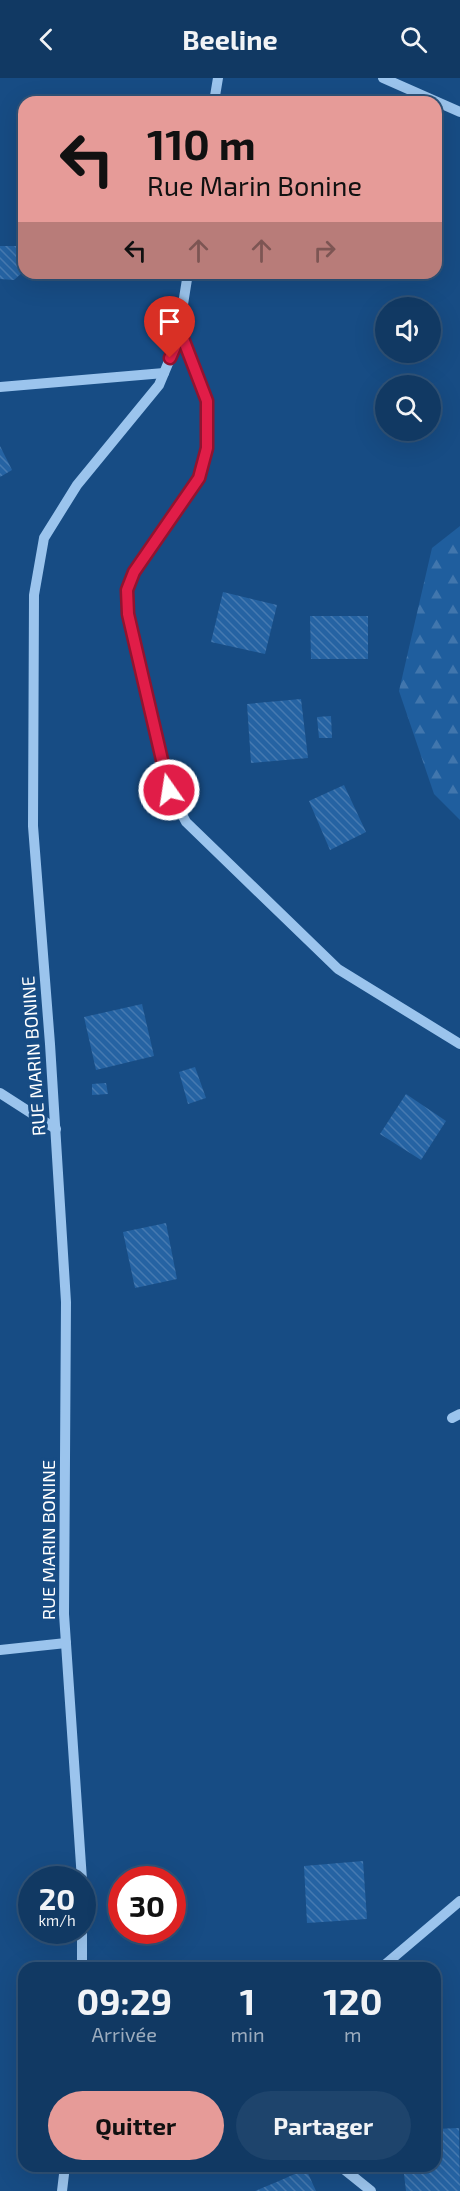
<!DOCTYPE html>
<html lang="fr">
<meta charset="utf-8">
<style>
:root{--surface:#113963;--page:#1e446c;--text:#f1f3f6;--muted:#9cacbe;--line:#305378;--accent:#e69b98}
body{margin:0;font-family:"Exo 2",sans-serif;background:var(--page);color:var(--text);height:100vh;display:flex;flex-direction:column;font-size:22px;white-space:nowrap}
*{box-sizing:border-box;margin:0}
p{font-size:20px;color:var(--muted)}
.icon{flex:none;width:33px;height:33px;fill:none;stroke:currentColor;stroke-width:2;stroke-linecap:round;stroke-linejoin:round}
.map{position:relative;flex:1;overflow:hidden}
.details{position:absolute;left:18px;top:1884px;width:423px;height:210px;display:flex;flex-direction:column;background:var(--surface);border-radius:18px;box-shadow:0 6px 24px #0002,0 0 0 2px var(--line)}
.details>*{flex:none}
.hud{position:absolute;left:18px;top:18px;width:424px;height:183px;border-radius:18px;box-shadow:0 6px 24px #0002,0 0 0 2px var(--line);background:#e69b98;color:#111;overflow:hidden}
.fabs{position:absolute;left:375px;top:219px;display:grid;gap:12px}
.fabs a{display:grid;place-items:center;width:66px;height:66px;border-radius:50%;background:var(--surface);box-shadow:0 6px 24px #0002,0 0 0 2px var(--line);font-size:30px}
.speed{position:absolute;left:18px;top:1788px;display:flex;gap:12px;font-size:30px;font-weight:700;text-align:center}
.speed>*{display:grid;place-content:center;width:78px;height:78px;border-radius:50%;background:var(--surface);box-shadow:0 6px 24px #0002,0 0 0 2px var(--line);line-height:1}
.speed small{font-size:15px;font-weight:400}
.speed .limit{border:9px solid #d22;background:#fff;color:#111}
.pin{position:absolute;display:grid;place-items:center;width:51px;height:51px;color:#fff;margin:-62px -26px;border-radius:50% 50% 50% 0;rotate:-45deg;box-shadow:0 0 6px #0007}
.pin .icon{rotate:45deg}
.me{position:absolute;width:66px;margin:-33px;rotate:347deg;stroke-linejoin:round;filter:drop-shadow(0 0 4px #0008)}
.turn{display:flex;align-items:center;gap:21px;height:126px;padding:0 30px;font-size:27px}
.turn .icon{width:78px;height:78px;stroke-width:2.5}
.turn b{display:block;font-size:42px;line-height:51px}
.lanes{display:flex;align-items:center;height:57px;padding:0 30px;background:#0003;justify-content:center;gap:30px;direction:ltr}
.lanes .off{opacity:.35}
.eta{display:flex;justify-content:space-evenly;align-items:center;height:102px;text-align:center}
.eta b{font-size:36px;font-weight:700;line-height:42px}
.action{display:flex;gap:12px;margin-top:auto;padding:12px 30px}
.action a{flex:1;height:69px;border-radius:36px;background:var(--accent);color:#111;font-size:24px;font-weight:700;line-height:69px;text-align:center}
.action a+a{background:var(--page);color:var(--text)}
header{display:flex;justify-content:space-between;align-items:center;height:78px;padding:0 30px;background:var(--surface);font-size:27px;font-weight:700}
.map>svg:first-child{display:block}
.forest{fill:url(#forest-firs)}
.building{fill:url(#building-back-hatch)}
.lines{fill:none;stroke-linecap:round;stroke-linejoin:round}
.minor{stroke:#9bc4ed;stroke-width:10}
.route-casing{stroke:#92132f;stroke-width:15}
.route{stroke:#e11d48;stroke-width:10}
.labels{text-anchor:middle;stroke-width:6;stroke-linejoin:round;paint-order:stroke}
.street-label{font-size:18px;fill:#fff;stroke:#174c84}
</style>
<header><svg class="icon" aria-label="back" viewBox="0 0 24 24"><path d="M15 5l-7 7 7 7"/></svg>Beeline<svg class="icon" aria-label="search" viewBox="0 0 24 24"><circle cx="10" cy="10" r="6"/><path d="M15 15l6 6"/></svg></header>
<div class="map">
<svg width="460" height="2113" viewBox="0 0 460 2113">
<defs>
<pattern id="forest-firs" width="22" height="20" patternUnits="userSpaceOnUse" patternTransform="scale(1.5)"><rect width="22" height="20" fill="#1f5e9e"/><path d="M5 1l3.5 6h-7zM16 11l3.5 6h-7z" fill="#4176ad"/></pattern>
<pattern id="building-back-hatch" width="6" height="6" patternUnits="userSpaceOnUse" patternTransform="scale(1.5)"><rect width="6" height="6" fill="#2563a3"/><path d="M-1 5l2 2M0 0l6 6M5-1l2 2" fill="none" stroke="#467ab1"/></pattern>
</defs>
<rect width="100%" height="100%" fill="#174c84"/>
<!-- forest -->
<polygon class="forest" points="460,448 460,742 434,716 399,613 432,470"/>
<!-- building -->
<g class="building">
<polygon points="0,168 24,168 24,193 14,202 0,201"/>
<polygon points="0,368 12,392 0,399"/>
<polygon points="223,514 277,527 265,576 211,564"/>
<polygon points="310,538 368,538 368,581 311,581"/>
<polygon points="301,621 308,680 251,685 247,626"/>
<polygon points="331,638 332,660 319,660 317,639"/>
<polygon points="344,707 366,754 330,772 309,723"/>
<polygon points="142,926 154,978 96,992 84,939"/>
<polygon points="195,989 206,1020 188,1026 179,994"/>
<polygon points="106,1005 108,1016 92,1017 92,1006"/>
<polygon points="406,1016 446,1043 421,1082 380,1056"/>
<polygon points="166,1145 177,1201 135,1210 123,1154"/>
<polygon points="363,1783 367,1841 307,1845 304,1788"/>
<polygon points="459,2050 460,2113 406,2113 403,2088 435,2088 435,2051"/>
<polygon points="306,2091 316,2113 255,2113 279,2103"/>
</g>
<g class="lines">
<!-- minor -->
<g class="minor">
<polyline points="383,0 460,34"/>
<polyline points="214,24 218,0"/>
<polyline points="179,250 207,323 207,370 199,400 134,494 127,512 128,536 169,712 186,744 338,891 460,966"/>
<polyline points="0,309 164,295"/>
<polyline points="0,1015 56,1051"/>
<polyline points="452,1340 460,1336"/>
<polyline points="0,1572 66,1565"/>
<polyline points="82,1802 64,1536 66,1224 50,966 33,748 34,517 44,460 77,407 159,307 177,264 188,195"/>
<polyline points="82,1890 82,1852"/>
<polyline points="381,1890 460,1823"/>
<polyline points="340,2088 371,2113"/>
<polyline points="62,2113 65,2088"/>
</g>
</g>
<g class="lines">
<!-- route casing -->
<g class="route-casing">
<polyline id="route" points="169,712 128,536 127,512 134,494 199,400 207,370 207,323 179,250 177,264 170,280"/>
</g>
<!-- route -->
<use href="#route" class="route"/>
</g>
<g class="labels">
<!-- street labels -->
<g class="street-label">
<text transform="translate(34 978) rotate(-94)" y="6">RUE MARIN BONINE</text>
<text transform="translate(49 1462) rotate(-90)" y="6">RUE MARIN BONINE</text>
</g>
</g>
</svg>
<div class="fabs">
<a><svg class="icon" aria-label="sound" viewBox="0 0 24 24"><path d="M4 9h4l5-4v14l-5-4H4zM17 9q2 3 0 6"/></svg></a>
<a><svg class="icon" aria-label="search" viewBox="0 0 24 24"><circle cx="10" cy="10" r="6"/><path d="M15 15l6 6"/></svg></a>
</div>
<div class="speed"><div>20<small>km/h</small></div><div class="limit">30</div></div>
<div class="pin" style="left:170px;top:280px;background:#d93025"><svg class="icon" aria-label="arrive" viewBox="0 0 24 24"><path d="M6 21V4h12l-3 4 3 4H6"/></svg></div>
<svg class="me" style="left:169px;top:712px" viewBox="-20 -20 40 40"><circle r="17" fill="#e11d48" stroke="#fff" stroke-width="3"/><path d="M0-11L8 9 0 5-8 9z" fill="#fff"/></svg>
<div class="hud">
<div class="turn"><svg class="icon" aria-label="left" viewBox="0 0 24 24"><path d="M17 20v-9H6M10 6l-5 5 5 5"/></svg><div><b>110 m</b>Rue Marin Bonine</div></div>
<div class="lanes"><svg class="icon" aria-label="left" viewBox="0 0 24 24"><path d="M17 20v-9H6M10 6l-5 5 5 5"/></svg><svg class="icon off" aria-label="ahead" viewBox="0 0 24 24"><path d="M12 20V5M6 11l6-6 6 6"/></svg><svg class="icon off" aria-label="ahead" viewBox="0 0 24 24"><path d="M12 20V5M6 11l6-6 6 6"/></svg><svg class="icon off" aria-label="right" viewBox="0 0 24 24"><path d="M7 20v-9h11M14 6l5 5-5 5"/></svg></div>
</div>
<section class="details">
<div class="eta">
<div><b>09:29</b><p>Arrivée</p></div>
<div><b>1</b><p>min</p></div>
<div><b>120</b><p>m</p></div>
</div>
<div class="action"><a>Quitter</a><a>Partager</a></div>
</section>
</div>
